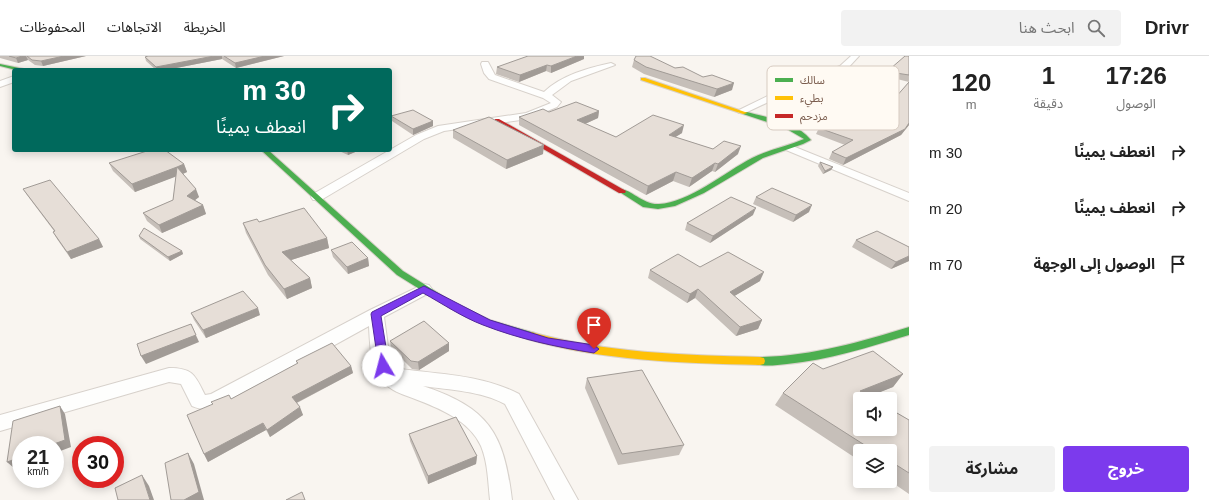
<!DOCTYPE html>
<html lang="ar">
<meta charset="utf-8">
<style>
:root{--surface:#fff;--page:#f2f2f2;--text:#222;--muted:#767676;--line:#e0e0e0;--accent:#7c3aed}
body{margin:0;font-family:Helvetica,"Noto Sans Arabic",sans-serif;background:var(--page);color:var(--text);direction:rtl;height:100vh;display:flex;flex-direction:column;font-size:15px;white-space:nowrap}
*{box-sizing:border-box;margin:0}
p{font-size:13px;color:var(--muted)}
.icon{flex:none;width:22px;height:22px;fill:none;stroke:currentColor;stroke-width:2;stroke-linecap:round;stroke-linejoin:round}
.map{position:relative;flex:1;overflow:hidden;direction:ltr}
.drawer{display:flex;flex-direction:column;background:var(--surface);width:300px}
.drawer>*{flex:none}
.hud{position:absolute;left:12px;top:12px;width:380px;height:84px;border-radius:4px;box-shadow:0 2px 10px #0003;direction:rtl;background:#00695c;color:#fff;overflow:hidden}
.controls{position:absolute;left:853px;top:336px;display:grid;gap:8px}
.controls a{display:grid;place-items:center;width:44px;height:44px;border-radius:4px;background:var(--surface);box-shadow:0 2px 10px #0003;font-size:20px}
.speed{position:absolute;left:12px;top:380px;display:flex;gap:8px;font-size:20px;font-weight:700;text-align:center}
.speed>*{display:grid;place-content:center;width:52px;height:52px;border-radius:50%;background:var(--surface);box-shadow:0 2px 10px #0003;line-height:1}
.speed small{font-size:10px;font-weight:400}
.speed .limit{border:6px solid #d22;background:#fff;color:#111}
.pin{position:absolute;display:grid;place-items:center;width:34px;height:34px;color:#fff;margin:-41px -17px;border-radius:50% 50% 50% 0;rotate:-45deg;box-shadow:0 0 4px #0007}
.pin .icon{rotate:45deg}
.me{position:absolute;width:44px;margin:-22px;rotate:352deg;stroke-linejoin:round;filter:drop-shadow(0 0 3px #0008)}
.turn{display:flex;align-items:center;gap:14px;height:84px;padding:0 20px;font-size:18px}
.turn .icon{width:52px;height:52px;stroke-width:2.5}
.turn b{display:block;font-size:28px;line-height:34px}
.eta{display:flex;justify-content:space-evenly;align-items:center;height:68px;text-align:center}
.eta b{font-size:24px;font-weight:700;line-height:28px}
.primary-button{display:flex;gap:8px;margin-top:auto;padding:8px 20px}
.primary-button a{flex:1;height:46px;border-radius:4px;background:var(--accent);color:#fff;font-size:16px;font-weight:700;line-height:46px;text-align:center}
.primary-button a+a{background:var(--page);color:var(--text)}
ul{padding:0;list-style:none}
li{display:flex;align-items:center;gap:12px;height:56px;padding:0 20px}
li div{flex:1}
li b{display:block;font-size:15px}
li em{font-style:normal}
header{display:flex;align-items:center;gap:24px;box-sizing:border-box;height:56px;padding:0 20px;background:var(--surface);border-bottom:1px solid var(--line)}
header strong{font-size:19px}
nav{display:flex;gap:22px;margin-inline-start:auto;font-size:14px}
.search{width:280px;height:36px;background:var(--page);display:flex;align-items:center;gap:10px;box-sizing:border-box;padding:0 14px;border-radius:4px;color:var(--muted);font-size:15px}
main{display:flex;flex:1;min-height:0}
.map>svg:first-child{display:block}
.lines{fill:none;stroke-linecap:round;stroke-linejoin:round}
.street-casing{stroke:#d7d1cb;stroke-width:2}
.fast-casing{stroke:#d9d2cb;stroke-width:2}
.slow-casing{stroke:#d9d2cb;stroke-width:2}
.jam-casing{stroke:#d9d2cb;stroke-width:2}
.street{fill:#fefefd;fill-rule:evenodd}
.fast{fill:#4caf50;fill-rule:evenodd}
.slow{fill:#ffc107;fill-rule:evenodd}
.jam{fill:#c62828;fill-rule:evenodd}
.wall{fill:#c6bfb9}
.shaded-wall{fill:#a19b96}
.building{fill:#e6ded7;stroke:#a19b96}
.route{fill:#7c3aed;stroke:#51269a}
.key{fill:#fffaf3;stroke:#d7cbc1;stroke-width:1}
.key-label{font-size:11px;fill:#7a5c4d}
</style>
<header>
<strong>Drivr</strong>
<div class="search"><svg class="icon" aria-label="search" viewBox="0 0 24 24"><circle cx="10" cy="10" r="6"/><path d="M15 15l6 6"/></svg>ابحث هنا</div>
<nav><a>الخريطة</a><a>الاتجاهات</a><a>المحفوظات</a></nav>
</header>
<main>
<section class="drawer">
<div class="eta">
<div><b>17:26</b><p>الوصول</p></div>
<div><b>1</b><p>دقيقة</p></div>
<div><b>120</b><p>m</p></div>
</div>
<ul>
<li><svg class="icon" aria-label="right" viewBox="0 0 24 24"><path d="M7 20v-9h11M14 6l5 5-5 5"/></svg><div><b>انعطف يمينًا</b></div><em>30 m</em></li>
<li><svg class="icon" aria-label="right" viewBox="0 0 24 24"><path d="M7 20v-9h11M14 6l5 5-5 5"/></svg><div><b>انعطف يمينًا</b></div><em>20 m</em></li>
<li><svg class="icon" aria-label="arrive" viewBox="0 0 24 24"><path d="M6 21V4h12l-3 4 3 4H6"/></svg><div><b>الوصول إلى الوجهة</b></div><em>70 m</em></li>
</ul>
<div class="primary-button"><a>خروج</a><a>مشاركة</a></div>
</section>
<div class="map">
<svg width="909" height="444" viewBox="0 0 909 444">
<rect width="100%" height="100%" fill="#f9f5f0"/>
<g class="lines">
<!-- street casing -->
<g class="street-casing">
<g id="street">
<polygon points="851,0 859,0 846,14 794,34 745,57 739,57 737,55 788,30 840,10"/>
<path d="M482,6H488L495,19L544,36C562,19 588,12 611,7L615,9L571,25L552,39L561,46L557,51L528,63L444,75L424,83L321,144H313L311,141L313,138L416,79L438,70L526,57L551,47L543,42L489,23L484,17L481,8Z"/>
<polygon points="14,20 14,26 0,31 0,25"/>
<polygon points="790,89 909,137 909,145 786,94 785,92 786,90"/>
<path d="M424,228L429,229L432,233L429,237L384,261L389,298L393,312C434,318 481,318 519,338L578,444H555L505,348C481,335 450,334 423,330C489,352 504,377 512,444H490C488,426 488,407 481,390C470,365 439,352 415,343C403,338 389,335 381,323C370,308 370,288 369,270L235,344C220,351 208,357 192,350L181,328L169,326L0,375V359L169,312C193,312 195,319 205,339L211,338L370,254Z"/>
</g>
</g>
<!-- fast casing -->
<g class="fast-casing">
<g id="fast">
<polygon points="0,8 24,13 24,14 16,14 0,10"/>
<path d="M743,56H747C769,62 796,66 811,84L803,88L763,102L704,137L675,150L658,153L643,151L618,135L619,133C630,132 643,149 659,148C688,147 725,116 752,102C768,94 787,90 804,83L785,72L743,58Z"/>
<polygon points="261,94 268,94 403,215 456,248 490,264 535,277 536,280 535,283 531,284 484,268 450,252 397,219"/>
<path d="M909,271V279C869,291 829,304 787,308C777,309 765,311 756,308L755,305L756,302L760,301C812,300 860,286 909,271Z"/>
</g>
</g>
<!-- slow casing -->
<g class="slow-casing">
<g id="slow">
<polygon points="641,22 645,22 748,57 743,58 641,24"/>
<path d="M531,276C606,297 682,299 760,301L764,302L765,305L764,308L760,309C681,307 603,305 527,283L526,280L527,277Z"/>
</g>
</g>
<!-- jam casing -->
<g class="jam-casing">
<polygon id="jam" points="495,63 499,63 626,135 625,137 619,137 495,65"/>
</g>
<!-- street -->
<use href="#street" class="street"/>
<!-- fast -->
<use href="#fast" class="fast"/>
<!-- slow -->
<use href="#slow" class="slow"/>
<!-- jam -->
<use href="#jam" class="jam"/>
</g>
<!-- wall -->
<g class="wall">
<polygon points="0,0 86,0 43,10 35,9 28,4 18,7 0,2"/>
<polygon points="148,0 284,0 236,12 222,3 166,14 156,14 146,5 145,1"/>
<polygon points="909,0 909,26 893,22 894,20 887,19 890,13"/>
<polygon points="584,3 551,17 546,15 519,26 496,18 497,11"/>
<polygon points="634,4 675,12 703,21 732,34 714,41 644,18 632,11"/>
<polygon points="909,26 909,69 901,79 843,109 829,103 832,96 845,89 816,78 819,72 833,65 835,60 888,50"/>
<polygon points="599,55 598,62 585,68 616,81 682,77 675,81 713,93 738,98 715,116 712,115 689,131 673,125 646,139 519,69 519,61 549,56"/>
<polygon points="391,60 433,65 433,70 413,79 392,65"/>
<polygon points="453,74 543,98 506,113 453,82"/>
<polygon points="337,94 360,94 348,99"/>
<polygon points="820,106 833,111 831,114 823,118 818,110"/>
<polygon points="109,107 184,108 187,116 183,118 199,141 195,144 203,149 206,158 162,177 147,165 143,157 173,144 176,120 135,136 113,115"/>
<polygon points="23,133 99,183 103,191 71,203 57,183 53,176 54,175 27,139"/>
<polygon points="756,141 809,156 793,166 753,148"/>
<polygon points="753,159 710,187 685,174 687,167"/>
<polygon points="259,166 327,182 329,192 291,204 310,222 312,232 287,243 268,219 246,177 243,167"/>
<polygon points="139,180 182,195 183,198 170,205 140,183"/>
<polygon points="856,184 909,191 909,205 891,213 852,191"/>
<polygon points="331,194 368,202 369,210 348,218 333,201"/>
<polygon points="700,211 760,225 734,240 762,264 758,273 736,280 695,242 687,247 648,222 650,214"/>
<polygon points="191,257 260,259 206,282 194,264"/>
<polygon points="390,285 449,295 419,314 412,313 391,292"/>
<polygon points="296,305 351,310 353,317 297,347 303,359 270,381 266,374 208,406 204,398 213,349 211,346 231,343 297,308"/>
<polygon points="823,313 903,318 893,331 869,340 909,364 909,438 890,425 890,395 860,395 860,405 775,349 783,337"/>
<polygon points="587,322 684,389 679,399 618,409 585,332"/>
<polygon points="409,378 477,400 476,408 428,428 410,385"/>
</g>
<!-- shaded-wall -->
<g class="shaded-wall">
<polygon points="22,0 26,0 28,4 18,7 16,2"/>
<polygon points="64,0 86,0 43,10 41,5"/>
<polygon points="214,0 222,0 222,3 166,14 157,14 156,11"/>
<polygon points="265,0 284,0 236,12 235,7"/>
<polygon points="577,0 584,0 584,3 551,17 551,10"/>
<polygon points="547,9 546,15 519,26 520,19"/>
<polygon points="734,27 732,34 714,41 717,33"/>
<polygon points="599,55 598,62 576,72 577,64"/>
<polygon points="433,65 433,70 413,79 413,73"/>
<polygon points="909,67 909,69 901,79 843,109 846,102"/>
<polygon points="684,69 682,77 666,87 669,79"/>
<polygon points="544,89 543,98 506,113 507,104"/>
<polygon points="741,90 738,98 715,116 718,108"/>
<polygon points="347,94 360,94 348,99"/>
<polygon points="715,107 712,115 689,131 692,122"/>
<polygon points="184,108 187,116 180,119 177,111"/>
<polygon points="177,111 180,119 135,136 132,128"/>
<polygon points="833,111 831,114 823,118 825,115"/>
<polygon points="676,116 673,125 646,139 648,130"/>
<polygon points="196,133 199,141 190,148 187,140"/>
<polygon points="203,149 206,158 162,177 159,169"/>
<polygon points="812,149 809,156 793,166 796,159"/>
<polygon points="756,152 753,159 710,187 713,180"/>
<polygon points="327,182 329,192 285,206 282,196"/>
<polygon points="99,183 103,191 71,203 67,196"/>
<polygon points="182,195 183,198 170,205 168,201"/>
<polygon points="909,200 909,205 891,213 896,206"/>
<polygon points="368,202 369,210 348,218 347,211"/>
<polygon points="764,216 760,225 726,245 730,236"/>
<polygon points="310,222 312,232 287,243 284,233"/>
<polygon points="698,233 695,242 687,247 690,238"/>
<polygon points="258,252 260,259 206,282 203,274"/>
<polygon points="762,264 758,273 736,280 740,271"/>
<polygon points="191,268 199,286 146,308 141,300"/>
<polygon points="449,287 449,295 419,314 418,306"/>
<polygon points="351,310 353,317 294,348 292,341"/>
<polygon points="903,318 893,331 863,343 860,335"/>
<polygon points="60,350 65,358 71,391 55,397 55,389 51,389"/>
<polygon points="300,351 303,359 270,381 267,374"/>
<polygon points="263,367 266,374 208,406 204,398"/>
<polygon points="188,397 194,408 204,444 184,444"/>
<polygon points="477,400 476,408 428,428 428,420"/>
<polygon points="21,401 21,411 15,413 7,406"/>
<polygon points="142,419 149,430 154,444 150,444"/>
</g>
<!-- building -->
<g class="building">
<polygon points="9,0 22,0 16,2"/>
<polygon points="27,0 64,0 41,5 32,4"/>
<polygon points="148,0 214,0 156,11 145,1"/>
<polygon points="224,0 265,0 235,7"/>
<polygon points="528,0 577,0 551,10 547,9 520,19 497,11"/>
<polygon points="636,0 650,0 675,12 683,11 703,21 712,19 734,27 717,33 646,11 634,4"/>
<polygon points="905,0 909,0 909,19 896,17 898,15 890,13"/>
<polygon points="909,26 909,67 905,73 846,102 832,96 853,84 819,72 839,62 835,60 845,41 888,50"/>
<polygon points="576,46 599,55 577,64 616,81 653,59 684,69 669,79 713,93 724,85 741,90 718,108 715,107 692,122 676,116 648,130 519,61 543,53 549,56"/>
<polygon points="413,54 433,65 413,73 391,60"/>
<polygon points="489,61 544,89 507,104 453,74"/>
<polygon points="150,94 165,94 184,108 177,111 196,133 187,140 203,149 159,169 143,157 173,144 177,111 132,128 109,107"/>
<polygon points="820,106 833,111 825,115"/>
<polygon points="50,124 99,183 67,196 53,176 55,175 23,133"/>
<polygon points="772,132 812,149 796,159 756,141"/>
<polygon points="731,141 756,152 713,180 687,167"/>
<polygon points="304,152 327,182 282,196 310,222 284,233 265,209 243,167 257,163 259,166"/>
<polygon points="144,172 182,195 168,201 139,180"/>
<polygon points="877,175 909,191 909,200 896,206 856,184"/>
<polygon points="352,186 368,202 347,211 331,194"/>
<polygon points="728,196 764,216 730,236 762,264 740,271 698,233 690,238 650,214 678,198 700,211"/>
<polygon points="243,235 258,252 203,274 191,257"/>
<polygon points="424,265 449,287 418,306 411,305 390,285"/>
<polygon points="191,268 196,279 141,300 137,288"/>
<polygon points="332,287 351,310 292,341 300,351 267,374 263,367 204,398 187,359 213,348 211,346 229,339 231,343 298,307 296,305"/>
<polygon points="873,295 903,318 860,335 874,343 860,343 860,373 890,373 890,353 909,364 909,417 890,405 890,395 874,395 783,337 813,307 823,313"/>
<polygon points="642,314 684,389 622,398 587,322"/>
<polygon points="60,350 65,384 51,389 21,389 21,401 7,406 13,365"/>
<polygon points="456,361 477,400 428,420 409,378"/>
<polygon points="188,397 199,436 184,444 171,444 165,407"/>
<polygon points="142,419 150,444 118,444 115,432"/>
<polygon points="302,436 305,444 286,444"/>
</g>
<!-- route -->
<path class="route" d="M424,230L490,264L548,282L594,289L599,293L594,297C556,291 519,283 483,269C462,261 443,248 423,237L381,260L389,310L387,313H379L371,258L372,256Z"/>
<!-- legend -->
<rect x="767" y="10" width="132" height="64" rx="6" class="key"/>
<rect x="775" y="22" width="18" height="4" fill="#4caf50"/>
<rect x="775" y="40" width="18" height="4" fill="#ffc107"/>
<rect x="775" y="58" width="18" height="4" fill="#c62828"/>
<g class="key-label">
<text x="800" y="28">سالك</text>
<text x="800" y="46">بطيء</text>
<text x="800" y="64">مزدحم</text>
</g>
</svg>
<div class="controls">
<a><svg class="icon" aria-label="sound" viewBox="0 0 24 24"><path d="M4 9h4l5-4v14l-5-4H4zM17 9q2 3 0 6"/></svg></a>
<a><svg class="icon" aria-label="layers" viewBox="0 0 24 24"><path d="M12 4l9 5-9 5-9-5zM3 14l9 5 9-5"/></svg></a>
</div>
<div class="speed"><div>21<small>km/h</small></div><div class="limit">30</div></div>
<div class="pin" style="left:594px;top:293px;background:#d93025"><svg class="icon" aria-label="arrive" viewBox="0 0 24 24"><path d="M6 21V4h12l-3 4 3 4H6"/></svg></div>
<svg class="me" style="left:383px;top:310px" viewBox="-20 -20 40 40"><circle r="19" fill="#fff"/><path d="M0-13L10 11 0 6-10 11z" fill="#7c3aed"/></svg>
<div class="hud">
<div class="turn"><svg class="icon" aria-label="right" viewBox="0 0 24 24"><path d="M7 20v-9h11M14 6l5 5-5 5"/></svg><div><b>30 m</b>انعطف يمينًا</div></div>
</div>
</div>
</main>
